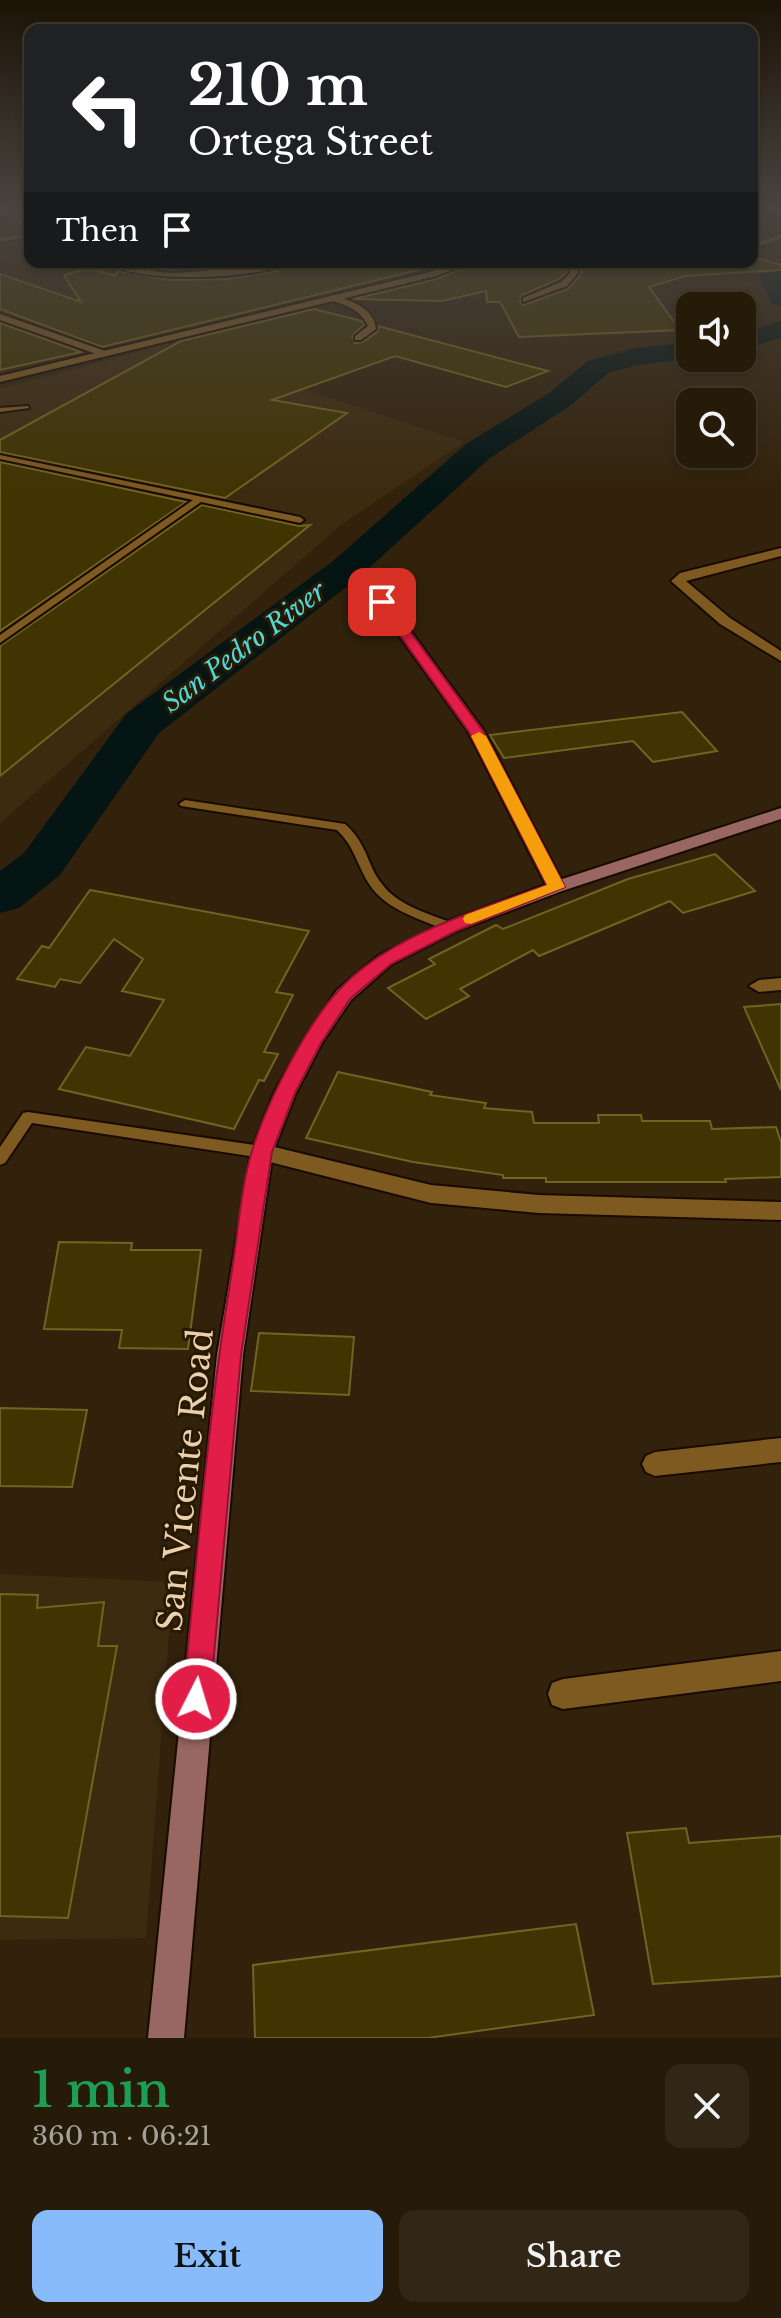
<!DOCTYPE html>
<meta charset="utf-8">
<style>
:root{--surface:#261a08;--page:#322716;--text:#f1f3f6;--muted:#a4a19c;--line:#423829;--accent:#87bbfc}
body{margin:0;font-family:"Libre Baskerville",serif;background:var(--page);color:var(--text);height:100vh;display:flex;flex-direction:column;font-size:30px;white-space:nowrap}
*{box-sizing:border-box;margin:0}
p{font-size:26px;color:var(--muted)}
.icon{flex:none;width:44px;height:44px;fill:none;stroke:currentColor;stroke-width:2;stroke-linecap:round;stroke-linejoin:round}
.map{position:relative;height:2038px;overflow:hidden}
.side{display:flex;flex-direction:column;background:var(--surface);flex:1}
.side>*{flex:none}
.top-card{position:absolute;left:24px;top:24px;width:734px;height:244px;border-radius:16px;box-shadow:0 4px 12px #0003,0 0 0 2px var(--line);background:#202124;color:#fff;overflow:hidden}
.fabs{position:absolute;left:676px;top:292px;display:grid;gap:16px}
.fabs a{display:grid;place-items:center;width:80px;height:80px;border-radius:16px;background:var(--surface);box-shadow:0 4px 12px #0003,0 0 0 2px var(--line);font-size:40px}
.pin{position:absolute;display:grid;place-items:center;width:68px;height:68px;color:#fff;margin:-34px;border-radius:16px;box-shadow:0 4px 12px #0006}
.me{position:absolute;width:88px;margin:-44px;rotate:5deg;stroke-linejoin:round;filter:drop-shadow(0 0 6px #0008)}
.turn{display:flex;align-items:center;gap:28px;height:168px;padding:0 32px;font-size:36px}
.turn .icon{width:104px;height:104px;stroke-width:2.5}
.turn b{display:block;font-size:56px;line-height:68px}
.then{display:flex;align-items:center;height:76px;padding:0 32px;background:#0003;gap:16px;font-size:30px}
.round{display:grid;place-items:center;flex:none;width:84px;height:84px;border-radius:16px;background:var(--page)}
.head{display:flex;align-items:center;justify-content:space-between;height:136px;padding:0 32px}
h1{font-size:48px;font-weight:600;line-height:60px;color:#1e9e55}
.primary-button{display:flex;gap:16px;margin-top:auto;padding:16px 32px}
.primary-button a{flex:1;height:92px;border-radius:16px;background:var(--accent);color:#111;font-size:32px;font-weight:600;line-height:92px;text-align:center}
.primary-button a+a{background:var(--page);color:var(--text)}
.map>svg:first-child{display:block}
.built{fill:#3d2b10}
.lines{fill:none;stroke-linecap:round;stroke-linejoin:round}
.river{fill:#041514;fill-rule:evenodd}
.building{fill:#403403;stroke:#736320;stroke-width:2}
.service-casing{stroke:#190b00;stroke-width:4}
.minor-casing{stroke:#190b00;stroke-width:4}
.tertiary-casing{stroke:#190b00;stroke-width:4}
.secondary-casing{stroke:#190b00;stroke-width:4}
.service{fill:#7e5920;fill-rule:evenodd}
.minor{fill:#7e5920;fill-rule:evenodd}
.tertiary{fill:#7e5920;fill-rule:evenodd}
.secondary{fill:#996762;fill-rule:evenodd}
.route{fill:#e11d48;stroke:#92132f;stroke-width:2}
.slow{fill:#f59e0b}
.labels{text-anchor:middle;stroke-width:6;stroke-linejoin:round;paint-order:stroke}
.far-water-label{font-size:26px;font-style:italic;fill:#4cdad9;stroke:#281903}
.near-street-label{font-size:34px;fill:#ead0ad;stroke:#281903}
</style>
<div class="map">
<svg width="781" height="2038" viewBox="0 0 781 2038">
<rect width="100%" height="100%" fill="#32220b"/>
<!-- built -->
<g class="built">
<polygon points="167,344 464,442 341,525 0,823 0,389"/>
<polygon points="0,1574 173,1582 146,1938 0,1940"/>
</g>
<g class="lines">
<!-- river -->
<g class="river">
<polygon points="781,267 781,306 772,304 759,277 763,272"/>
<polygon points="781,321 781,338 742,350 742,333"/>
<polygon points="690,342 690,358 696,358 637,365 608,373 571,405 490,458 359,577 159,733 60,875 19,908 0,913 0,871 24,853 127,713 333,561 466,444 549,393 588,361 635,348"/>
</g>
</g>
<!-- building -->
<g class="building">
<polygon points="752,257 781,265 781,270 685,276 649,287 680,330 519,337 500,302 487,302 486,291 442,301 353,299 437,279 476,262 517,262 566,268 567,272 559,279 522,295 520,302 524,305 568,289 580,275 581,269 613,262 752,262"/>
<polygon points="127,262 250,262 173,270"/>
<polygon points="296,262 451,262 102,347 0,309 0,274 81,302 64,275 88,268 116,276 118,271 170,280 228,279 277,271"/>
<polygon points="314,309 362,321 364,325 352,336 355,343 363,342 378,331 378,326 548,371 506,387 395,356 272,400 347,413 225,498 0,452 0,440 181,341"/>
<polygon points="0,323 81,352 0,370"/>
<polygon points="0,462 186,502 0,631"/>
<polygon points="202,505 299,526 310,525 0,776 0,646"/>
<polygon points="682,712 717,751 653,762 633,741 504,758 490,735"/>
<polygon points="715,854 755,891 683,913 670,901 539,956 533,950 460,989 469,996 426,1019 388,988 435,964 429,959 496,925 503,929 628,879"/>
<polygon points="90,890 309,931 276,992 293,995 264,1052 278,1054 264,1081 259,1080 234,1129 59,1089 86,1047 130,1056 164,1000 122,991 143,959 114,939 80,983 60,979 55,987 17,979 42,946 49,948"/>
<polygon points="781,1004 781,1090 744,1007"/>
<polygon points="338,1072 432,1092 430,1095 486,1103 484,1108 532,1112 534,1123 599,1123 598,1115 641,1115 642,1121 710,1121 712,1129 776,1127 781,1142 781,1177 725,1179 726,1182 546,1182 546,1178 503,1178 503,1175 413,1162 306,1138"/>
<polygon points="59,1242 132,1243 131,1250 201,1250 188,1349 119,1348 122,1330 44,1329"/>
<polygon points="259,1333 354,1337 349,1395 251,1391"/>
<polygon points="0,1408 87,1410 72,1487 0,1486"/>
<polygon points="0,1594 38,1595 37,1608 104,1602 98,1646 117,1646 68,1918 0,1916"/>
<polygon points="686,1828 689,1843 781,1836 781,1976 653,1984 627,1833"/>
<polygon points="576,1924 594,2015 427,2038 255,2038 253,1965"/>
</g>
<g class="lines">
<!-- service casing -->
<g class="service-casing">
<g id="service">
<polygon points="28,406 29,408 0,412 0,408"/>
<polygon points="0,455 300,517 304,520 300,523 201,502 0,643 0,635 193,500 0,459"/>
<path d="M185,800L345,824C369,846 366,864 382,884C398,906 430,914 455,924L457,927L450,931L445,930C416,917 382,909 366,879C356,861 353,845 337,830L181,806L179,804Z"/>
<polygon points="28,1112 262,1146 267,1148 270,1152 267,1156 262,1158 32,1123 5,1163 0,1165 0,1147 23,1113"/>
</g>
</g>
<!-- minor casing -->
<g class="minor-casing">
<g id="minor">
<polygon points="7,208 15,208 30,228 30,237 0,242 0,238 26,233"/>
<polygon points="781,234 781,239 752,249 752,244"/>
<path d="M105,262C126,262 148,273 173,273C214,272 253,262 293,262C260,279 137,285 105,262Z"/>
<polygon points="540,262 583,262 577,265 578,273 567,286 523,302 523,298 561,282 570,273 568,265"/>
<path d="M333,295C352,301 374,308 376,329L361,340H355V336L368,326C361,310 346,305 330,300Z"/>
<polygon points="0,314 108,352 110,354 102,356 0,320"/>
<polygon points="781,548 781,556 686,581 730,618 781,651 781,661 720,624 671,581 680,573"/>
<polygon points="377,599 387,599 484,731 565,887 562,891 556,892 547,887 468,731 375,602"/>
<polygon points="781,978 781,990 759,992 749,986 759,980"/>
<polygon points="262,1144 431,1185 539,1195 781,1202 781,1220 539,1213 431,1203 254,1158 251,1152 254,1146"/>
<polygon points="781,1438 781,1462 655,1476 646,1472 642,1464 646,1456 655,1452"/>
<polygon points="781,1651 781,1681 563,1709 552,1705 548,1694 552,1683 563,1679"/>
</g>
</g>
<!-- tertiary casing -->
<g class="tertiary-casing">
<polygon id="tertiary" points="461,262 473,262 436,276 0,382 0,376 430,272"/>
</g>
<!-- secondary casing -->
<g class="secondary-casing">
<polygon id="secondary" points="781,808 781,819 562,891 457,931 392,964 351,1000 322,1043 296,1093 273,1152 243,1355 184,2038 148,2038 217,1355 251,1152 274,1093 306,1036 337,990 378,956 443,923 550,883"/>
</g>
<!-- service -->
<use href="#service" class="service"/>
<!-- minor -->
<use href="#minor" class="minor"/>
<!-- tertiary -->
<use href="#tertiary" class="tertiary"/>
<!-- secondary -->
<use href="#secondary" class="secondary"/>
</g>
<!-- sky -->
<linearGradient id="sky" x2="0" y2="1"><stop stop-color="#1c1306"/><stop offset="0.42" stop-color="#49443f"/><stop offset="1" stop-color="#49443f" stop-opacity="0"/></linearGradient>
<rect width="781" height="493" fill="url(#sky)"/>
<!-- route -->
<path class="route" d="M378,600H387L483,731L565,887L456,931L391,964L350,999L321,1043L295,1093L272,1152L241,1355L210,1699L206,1709L196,1713L187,1709L183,1699C197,1558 208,1417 231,1277C238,1236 240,1190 252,1151C266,1104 305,1027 338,991C388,935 479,910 547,885L469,732L378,605Z"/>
<!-- slow -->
<polygon class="slow" points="479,732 486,736 565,887 471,924 465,923 463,919 465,915 547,885 471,736"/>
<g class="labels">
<!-- far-water labels -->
<g class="far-water-label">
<text transform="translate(244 647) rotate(-37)" y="9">San Pedro River</text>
</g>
<!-- near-street labels -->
<g class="near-street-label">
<text transform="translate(185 1480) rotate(-84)" y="12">San Vicente Road</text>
</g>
</g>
</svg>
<div class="fabs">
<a><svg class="icon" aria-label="sound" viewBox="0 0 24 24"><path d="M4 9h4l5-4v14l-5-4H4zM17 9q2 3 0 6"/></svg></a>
<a><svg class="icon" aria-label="search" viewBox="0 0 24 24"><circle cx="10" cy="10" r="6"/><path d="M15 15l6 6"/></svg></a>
</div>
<div class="pin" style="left:382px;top:602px;background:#d93025"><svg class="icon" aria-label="arrive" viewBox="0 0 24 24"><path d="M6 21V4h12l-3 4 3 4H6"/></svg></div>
<svg class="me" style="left:196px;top:1699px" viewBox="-20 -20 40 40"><circle r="17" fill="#e11d48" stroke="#fff" stroke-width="3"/><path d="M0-11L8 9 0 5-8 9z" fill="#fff"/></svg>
<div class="top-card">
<div class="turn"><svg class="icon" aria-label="left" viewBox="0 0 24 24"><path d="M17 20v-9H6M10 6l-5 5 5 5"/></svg><div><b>210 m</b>Ortega Street</div></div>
<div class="then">Then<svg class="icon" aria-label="arrive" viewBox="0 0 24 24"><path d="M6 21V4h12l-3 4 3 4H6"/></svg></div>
</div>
</div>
<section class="side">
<div class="head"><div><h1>1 min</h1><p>360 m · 06:21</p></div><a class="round"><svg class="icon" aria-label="close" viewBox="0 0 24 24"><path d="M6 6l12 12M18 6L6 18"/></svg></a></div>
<div class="primary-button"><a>Exit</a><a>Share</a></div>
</section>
